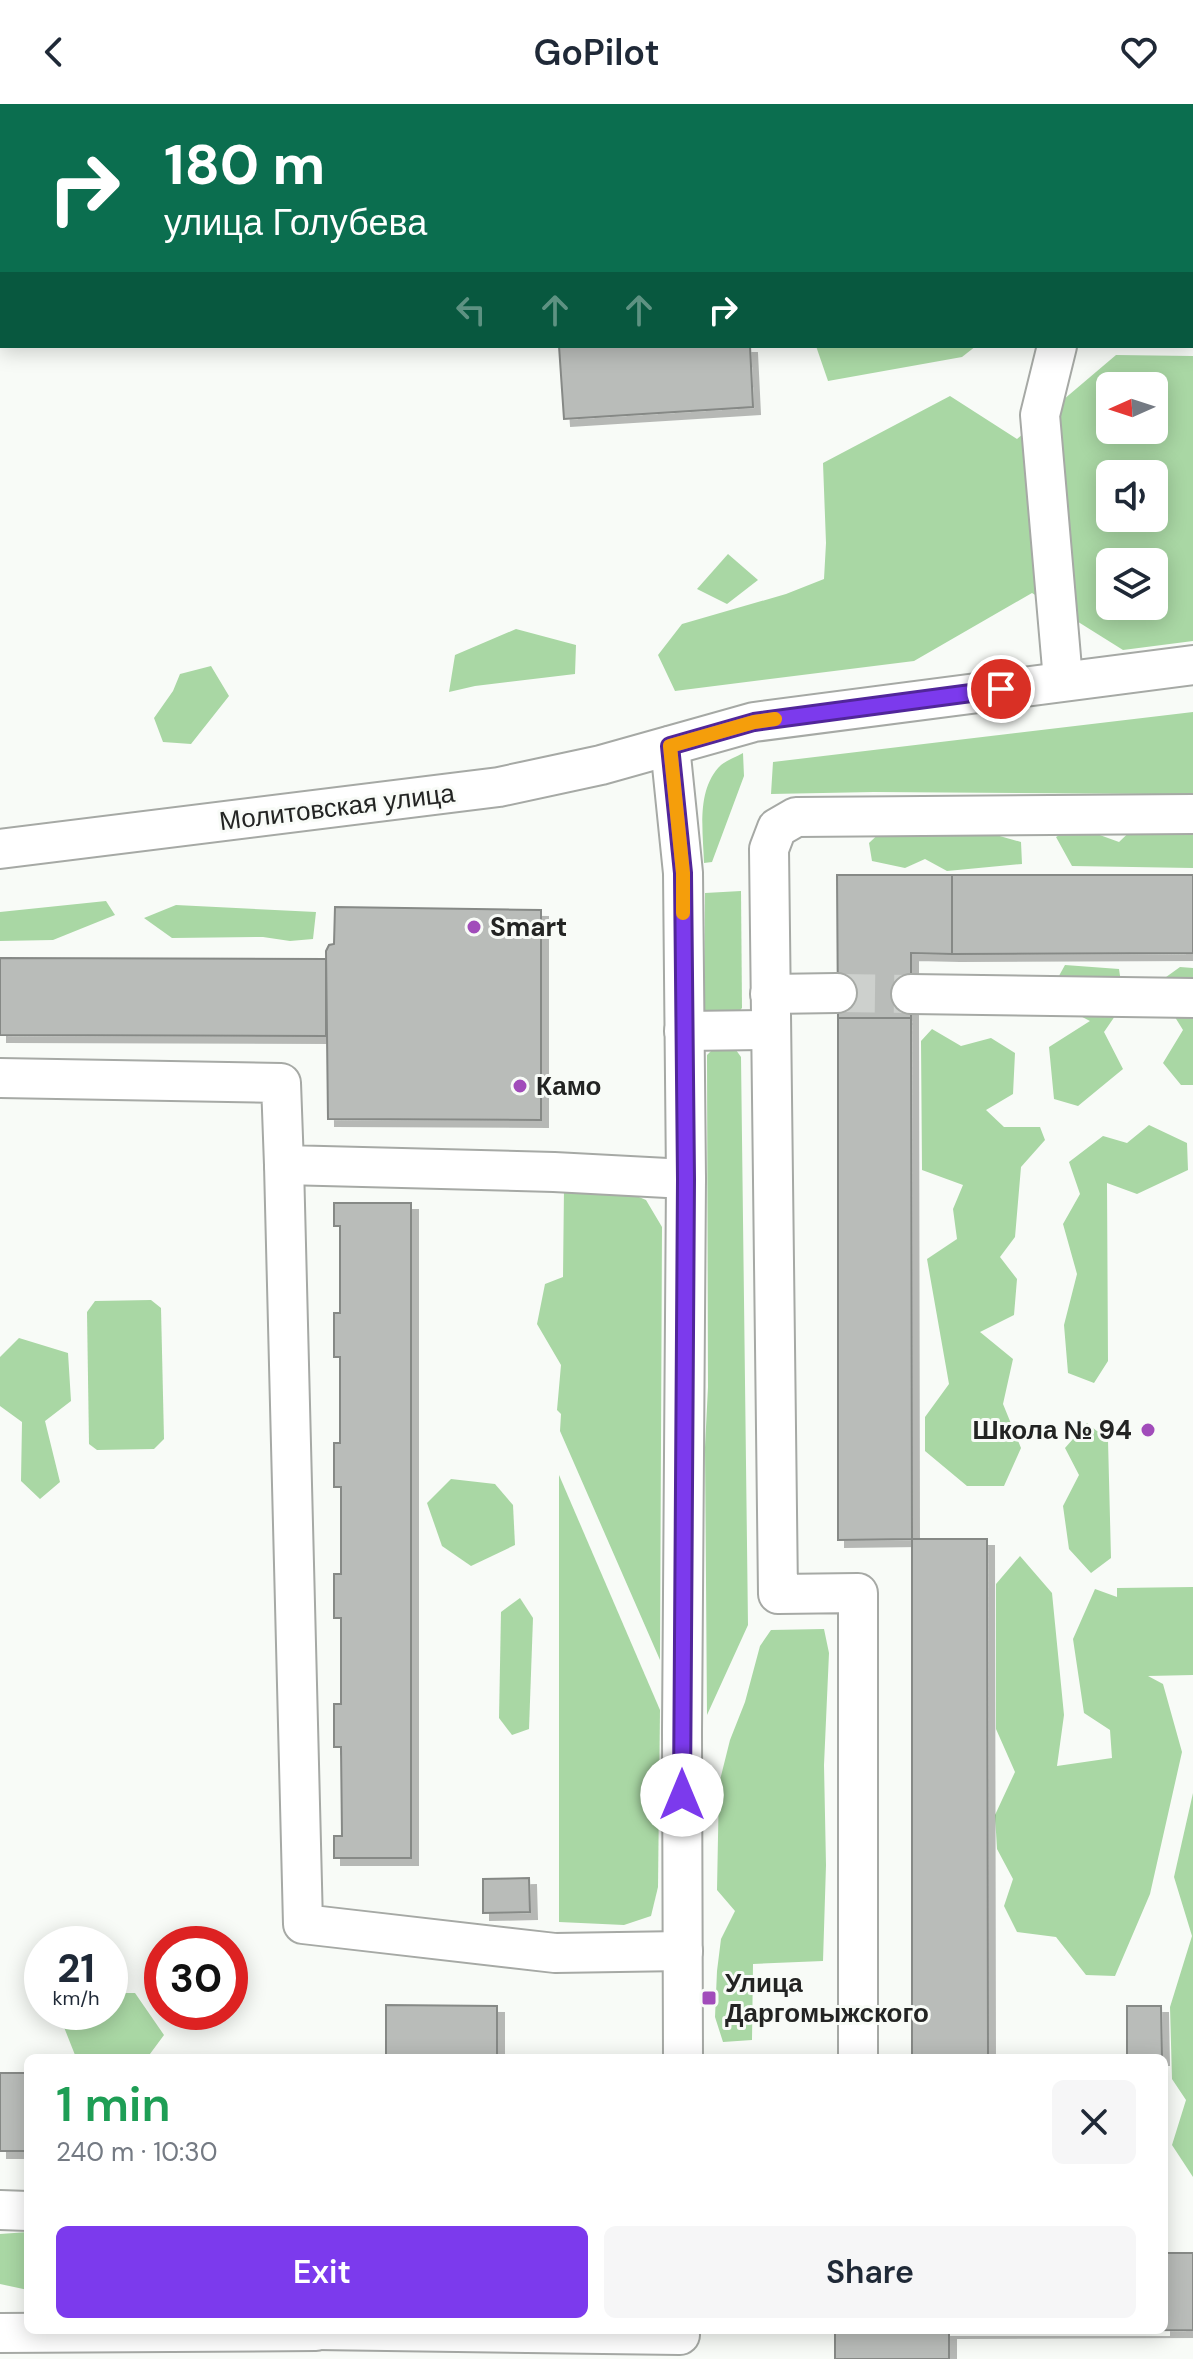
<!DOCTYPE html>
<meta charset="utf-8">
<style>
:root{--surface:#fff;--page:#f6f6f7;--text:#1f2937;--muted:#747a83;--accent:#7c3aed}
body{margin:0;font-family:"DM Sans",sans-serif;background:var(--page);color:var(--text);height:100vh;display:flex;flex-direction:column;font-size:30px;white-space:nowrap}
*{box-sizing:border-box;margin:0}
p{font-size:26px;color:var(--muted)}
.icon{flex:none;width:44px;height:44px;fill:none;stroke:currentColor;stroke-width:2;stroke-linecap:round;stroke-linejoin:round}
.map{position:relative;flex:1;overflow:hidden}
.panel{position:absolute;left:24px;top:1950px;width:1144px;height:280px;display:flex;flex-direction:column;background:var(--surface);border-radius:12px;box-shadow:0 4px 20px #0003}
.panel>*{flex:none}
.hud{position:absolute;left:0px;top:0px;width:1194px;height:244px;box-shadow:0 4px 20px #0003;background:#0b6e4f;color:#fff;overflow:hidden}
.needle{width:52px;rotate:267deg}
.fabs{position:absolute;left:1096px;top:268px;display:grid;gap:16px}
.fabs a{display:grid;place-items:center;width:72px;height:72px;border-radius:12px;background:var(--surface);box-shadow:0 4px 20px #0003;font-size:40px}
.speed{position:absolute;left:24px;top:1822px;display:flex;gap:16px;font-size:40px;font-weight:700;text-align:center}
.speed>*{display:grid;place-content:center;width:104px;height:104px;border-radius:50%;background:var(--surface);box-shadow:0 4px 20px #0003;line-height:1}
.speed small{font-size:20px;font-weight:400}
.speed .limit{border:12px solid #d22;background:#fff;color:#111}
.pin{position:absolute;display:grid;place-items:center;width:68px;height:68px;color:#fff;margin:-34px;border:4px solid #fff;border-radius:50%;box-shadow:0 2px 8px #0007}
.me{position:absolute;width:88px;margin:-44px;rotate:0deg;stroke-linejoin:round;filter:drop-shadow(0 0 6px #0008)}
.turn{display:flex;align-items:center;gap:28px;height:168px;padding:0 32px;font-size:36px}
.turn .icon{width:104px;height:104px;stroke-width:2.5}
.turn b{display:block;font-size:56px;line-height:68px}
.lanes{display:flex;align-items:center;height:76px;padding:0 32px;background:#0003;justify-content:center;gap:40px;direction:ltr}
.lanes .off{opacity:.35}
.round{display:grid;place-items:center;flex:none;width:84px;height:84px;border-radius:12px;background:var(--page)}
.headline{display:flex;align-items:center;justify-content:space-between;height:136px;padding:0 32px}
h1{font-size:48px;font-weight:600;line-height:60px;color:#1e9e55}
.cta{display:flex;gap:16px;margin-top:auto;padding:16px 32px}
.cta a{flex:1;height:92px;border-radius:12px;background:var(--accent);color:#fff;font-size:32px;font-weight:600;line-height:92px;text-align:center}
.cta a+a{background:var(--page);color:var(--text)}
header{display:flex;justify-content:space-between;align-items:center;height:104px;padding:0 32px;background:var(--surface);font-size:36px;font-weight:600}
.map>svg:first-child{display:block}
.green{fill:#a9d7a4;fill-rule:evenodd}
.building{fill:#b9bcb9;stroke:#868986;stroke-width:2;filter:url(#shadow)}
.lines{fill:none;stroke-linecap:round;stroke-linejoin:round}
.minor-tunnel{stroke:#cdd0cd;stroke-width:38;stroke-dasharray:38 19;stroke-linecap:butt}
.minor-casing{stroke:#a6a9a5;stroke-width:42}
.minor{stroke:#fff;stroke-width:38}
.route-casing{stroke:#51269a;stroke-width:20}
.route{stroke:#7c3aed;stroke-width:14}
.slow{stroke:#f59e0b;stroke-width:14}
.poi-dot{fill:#a14cba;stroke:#f8fbf7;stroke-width:3}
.labels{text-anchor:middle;stroke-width:6;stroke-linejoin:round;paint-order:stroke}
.street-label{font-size:26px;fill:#232423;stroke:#f8fbf7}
.poi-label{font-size:26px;font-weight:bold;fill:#232423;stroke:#f8fbf7;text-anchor:start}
</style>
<header><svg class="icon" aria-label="back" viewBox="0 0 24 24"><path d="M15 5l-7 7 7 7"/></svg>GoPilot<svg class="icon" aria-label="heart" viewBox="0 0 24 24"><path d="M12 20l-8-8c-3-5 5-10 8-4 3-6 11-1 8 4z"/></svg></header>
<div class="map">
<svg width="1193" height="2255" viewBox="0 0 1193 2255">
<defs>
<filter id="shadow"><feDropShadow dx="7" dy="7" stdDeviation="0" flood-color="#0004"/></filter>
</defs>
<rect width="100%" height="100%" fill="#f8fbf7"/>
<!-- green -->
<g class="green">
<polygon points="816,242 976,242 962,253 828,277"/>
<path d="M1116,251L1193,252V537L1123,546L1032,489L914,557L675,587L658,551L682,520L786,490L824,475L826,439L823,359L950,292L1017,335ZM1110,282H1154V326H1110ZM1110,370H1154V414H1110ZM1110,458H1154V502H1110Z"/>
<polygon points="728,450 758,476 727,500 697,485"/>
<polygon points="516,525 576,541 575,570 475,582 449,588 455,551"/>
<polygon points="211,562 229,592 191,640 163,638 154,614 173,587 180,570"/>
<polygon points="1193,608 1193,764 1072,762 1056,733 1075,722 1119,738 1160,699 1156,690 874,688 771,690 773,658"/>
<path d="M743,649L744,672L712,758L704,759C703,727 696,685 721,661C727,656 736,653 743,649Z"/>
<polygon points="961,721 1021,738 1022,760 947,767 925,755 905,764 872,757 869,739 886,723 924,733"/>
<polygon points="741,787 742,904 736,911 711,913 704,907 705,789"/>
<polygon points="106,797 115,811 53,836 0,837 0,808"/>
<polygon points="176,801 316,808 313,835 290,837 263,833 172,834 144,814"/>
<polygon points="1065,861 1119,865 1124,899 1104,928 1123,965 1078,1002 1054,995 1049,943 1090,917 1059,901 1055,879"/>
<polygon points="1180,863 1193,864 1193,981 1181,981 1163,959 1183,926 1155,881"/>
<polygon points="932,925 961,942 991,934 1015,949 1013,990 986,1006 1004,1023 1040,1023 1045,1036 1021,1063 1015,1133 1000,1153 1017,1175 1014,1211 980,1228 1013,1255 1003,1300 1021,1344 1004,1382 967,1382 925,1347 925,1313 949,1280 927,1155 957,1135 953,1105 963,1081 922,1066 921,937"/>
<polygon points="725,944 736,946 741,953 748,1521 707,1611 705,1343 708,1283 707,951 713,945"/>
<polygon points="1149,1021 1187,1039 1188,1066 1137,1090 1107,1079 1108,1257 1094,1279 1068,1269 1064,1221 1077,1170 1063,1120 1080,1090 1069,1058 1103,1032 1127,1039"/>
<polygon points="564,1084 625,1087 646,1096 662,1123 660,1556 560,1327 561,1310 557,1306 561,1261 537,1220 545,1180 563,1173"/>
<polygon points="151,1196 161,1204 164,1335 154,1345 97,1346 89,1340 87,1208 95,1197"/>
<polygon points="19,1234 68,1249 71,1297 45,1317 60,1378 40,1395 21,1377 22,1318 0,1302 0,1253"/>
<polygon points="1087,1319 1108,1336 1111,1454 1091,1469 1069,1445 1063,1402 1079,1371 1065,1344"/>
<polygon points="559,1371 660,1606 658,1783 651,1812 624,1821 559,1818"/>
<polygon points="451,1375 495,1380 513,1401 515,1441 471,1462 442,1442 427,1399"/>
<polygon points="1020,1452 1052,1489 1064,1611 1057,1662 1112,1654 1110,1626 1084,1609 1073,1535 1095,1485 1117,1493 1117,1484 1193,1483 1193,1571 1148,1572 1163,1580 1182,1648 1150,1790 1115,1872 1086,1871 1056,1833 1017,1828 1004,1802 1013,1775 997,1745 995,1711 1015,1668 996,1625 996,1480"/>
<polygon points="520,1494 533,1514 529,1625 512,1631 499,1614 501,1508"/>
<polygon points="824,1525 829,1549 824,1661 826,1761 823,1857 753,1860 752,1936 723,1938 715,1913 717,1867 721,1835 735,1807 717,1786 719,1680 730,1636 745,1598 760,1542 771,1526"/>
<polygon points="1193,1689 1193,2073 1172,2041 1186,1996 1172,1975 1170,1903 1192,1832 1174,1773"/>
<polygon points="110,1889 135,1889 164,1931 147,1954 75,1951 58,1908 110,1908"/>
<polygon points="28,2128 28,2186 0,2180 0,2130"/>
</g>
<!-- building -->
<g class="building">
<rect x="545" y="0" width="190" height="2"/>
<rect x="0" y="139" width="2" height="70"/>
<polygon points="559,242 750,242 753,303 564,315"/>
<polygon points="837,771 952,771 952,850 911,849 911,914 838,914"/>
<polygon points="952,771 1193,771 1193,849 952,850"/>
<polygon points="335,803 541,806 541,1016 328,1015 326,847 329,841 334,840"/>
<polygon points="0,854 326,855 326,932 0,931"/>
<polygon points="838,914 911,914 912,1435 838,1436"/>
<polygon points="334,1099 411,1099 411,1754 334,1754 334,1732 342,1732 341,1643 334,1643 334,1600 341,1600 341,1514 334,1514 334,1470 341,1470 341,1383 334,1383 334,1339 340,1339 340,1253 334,1253 334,1209 340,1209 340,1122 334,1122"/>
<polygon points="912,1435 987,1435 988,1954 912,1954"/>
<polygon points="529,1774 530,1808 483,1809 483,1775"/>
<polygon points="386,1901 497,1902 497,1954 386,1954"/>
<polygon points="1127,1902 1161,1902 1162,1954 1127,1954"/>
<rect x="0" y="1969" width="28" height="78"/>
<polygon points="1164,2149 1193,2149 1193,2226 949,2227 949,2255 835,2255 835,2226 1164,2226"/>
</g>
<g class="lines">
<!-- minor-tunnel -->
<polyline class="minor-tunnel" points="837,889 911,890"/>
<!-- minor casing -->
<g class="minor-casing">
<g id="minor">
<polyline points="1062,0 1062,2"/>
<polyline points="1057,242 1040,311 1063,576"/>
<polyline points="670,642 683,769 686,1075 682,1628 683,1954"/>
<polyline points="0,745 499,683 601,661 754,618 1193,561"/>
<polyline points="770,890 837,889"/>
<polyline points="911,890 1193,894"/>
<polyline points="684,927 770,926"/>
<polyline points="0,974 281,979 284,1061 554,1068 686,1075"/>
<polyline points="284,1061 303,1820 555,1849 683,1847"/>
<polyline points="858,1954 858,1489 778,1490 769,745 777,724 796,713 1193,710"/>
<polyline points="0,2106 28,2107"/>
<polyline points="316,2226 680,2231"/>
<polyline points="0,2229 316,2227"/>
</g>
</g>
<!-- minor -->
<use href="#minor" class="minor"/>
</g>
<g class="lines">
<!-- route casing -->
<g class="route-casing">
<polyline id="route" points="682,1691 686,1075 683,769 670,642 754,618 1001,585"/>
</g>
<!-- route -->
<use href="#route" class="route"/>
<!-- slow -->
<polyline class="slow" points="683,809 683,769 670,642 754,618 775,615"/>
</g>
<!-- markers -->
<g class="poi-dot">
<circle cx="474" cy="823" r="8"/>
<circle cx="520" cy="982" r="8"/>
<circle cx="1148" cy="1326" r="8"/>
<rect x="701" y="1886" width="16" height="16" rx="4"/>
</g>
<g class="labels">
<!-- street labels -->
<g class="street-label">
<text transform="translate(337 703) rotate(-7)" y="9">Молитовская улица</text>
</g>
<!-- poi labels -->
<g class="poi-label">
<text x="490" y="832">Smart</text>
<text x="536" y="991">Камо</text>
<text x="1132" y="1335" text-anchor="end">Школа № 94</text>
<text x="725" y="1888">Улица<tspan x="725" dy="30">Даргомыжского</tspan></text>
</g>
</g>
</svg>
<div class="fabs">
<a><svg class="needle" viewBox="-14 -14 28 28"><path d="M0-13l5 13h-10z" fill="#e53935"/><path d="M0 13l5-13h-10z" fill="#747a83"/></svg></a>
<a><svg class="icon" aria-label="sound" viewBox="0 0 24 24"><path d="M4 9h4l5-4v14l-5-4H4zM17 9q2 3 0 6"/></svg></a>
<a><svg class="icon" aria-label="layers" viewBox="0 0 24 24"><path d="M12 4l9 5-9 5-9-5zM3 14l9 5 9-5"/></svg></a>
</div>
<div class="speed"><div>21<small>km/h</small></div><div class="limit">30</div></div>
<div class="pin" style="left:1001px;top:585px;background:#d93025"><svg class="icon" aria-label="arrive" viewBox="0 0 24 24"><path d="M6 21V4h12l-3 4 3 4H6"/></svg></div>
<svg class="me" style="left:682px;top:1691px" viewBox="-20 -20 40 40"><circle r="19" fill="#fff"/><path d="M0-13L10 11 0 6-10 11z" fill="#7c3aed"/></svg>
<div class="hud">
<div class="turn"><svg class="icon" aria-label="right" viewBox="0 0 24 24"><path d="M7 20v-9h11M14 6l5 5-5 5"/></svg><div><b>180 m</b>улица Голубева</div></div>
<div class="lanes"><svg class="icon off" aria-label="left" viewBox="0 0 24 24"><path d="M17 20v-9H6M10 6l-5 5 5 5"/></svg><svg class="icon off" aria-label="ahead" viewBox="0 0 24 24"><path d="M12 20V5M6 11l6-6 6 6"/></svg><svg class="icon off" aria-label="ahead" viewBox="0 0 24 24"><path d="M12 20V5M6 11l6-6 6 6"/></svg><svg class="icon" aria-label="right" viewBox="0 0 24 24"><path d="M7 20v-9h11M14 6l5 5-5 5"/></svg></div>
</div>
<section class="panel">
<div class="headline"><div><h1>1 min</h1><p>240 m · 10:30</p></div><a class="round"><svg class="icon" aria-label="close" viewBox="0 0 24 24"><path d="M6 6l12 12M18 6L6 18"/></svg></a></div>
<div class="cta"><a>Exit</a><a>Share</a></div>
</section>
</div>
